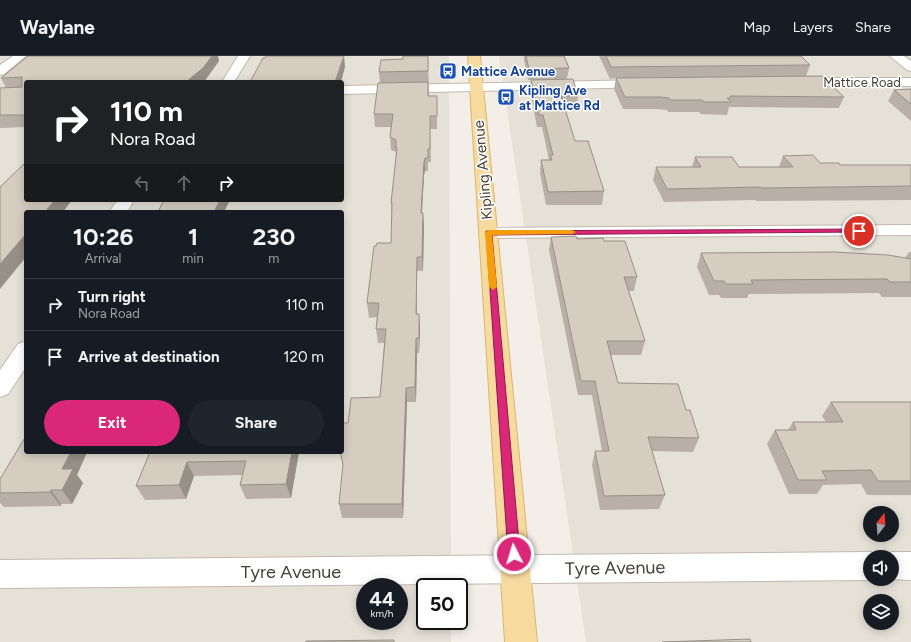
<!DOCTYPE html>
<style>
:root{--surface:#171b24;--page:#20242c;--text:#f1f3f6;--muted:#9ea1a6;--line:#363941;--accent:#db2777}
body{margin:0;font-family:Figtree,sans-serif;background:var(--page);color:var(--text);height:100vh;display:flex;flex-direction:column;font-size:15px;white-space:nowrap}
*{box-sizing:border-box;margin:0}
p{font-size:13px;color:var(--muted)}
.icon{flex:none;width:22px;height:22px;fill:none;stroke:currentColor;stroke-width:2;stroke-linecap:round;stroke-linejoin:round}
.map{position:relative;flex:1;overflow:hidden}
.panel{position:absolute;left:24px;top:154px;width:320px;height:244px;display:flex;flex-direction:column;background:var(--surface);border-radius:4px;box-shadow:0 2px 10px #0003}
.panel>*{flex:none}
.top-card{position:absolute;left:24px;top:24px;width:320px;height:122px;border-radius:4px;box-shadow:0 2px 10px #0003;background:#202124;color:#fff;overflow:hidden}
.needle{width:26px;rotate:17deg}
.buttons{position:absolute;left:863px;top:450px;display:grid;gap:8px}
.buttons a{display:grid;place-items:center;width:36px;height:36px;border-radius:50%;background:var(--surface);box-shadow:0 2px 10px #0003;font-size:20px}
.speed{position:absolute;left:356px;top:522px;display:flex;gap:8px;font-size:20px;font-weight:700;text-align:center}
.speed>*{display:grid;place-content:center;width:52px;height:52px;border-radius:50%;background:var(--surface);box-shadow:0 2px 10px #0003;line-height:1}
.speed small{font-size:10px;font-weight:400}
.speed .limit{border:2px solid #111;border-radius:6px;background:#fff;color:#111}
.pin{position:absolute;display:grid;place-items:center;width:34px;height:34px;color:#fff;margin:-17px;border:2px solid #fff;border-radius:50%;box-shadow:0 1px 4px #0007}
.me{position:absolute;width:44px;margin:-22px;rotate:355deg;stroke-linejoin:round;filter:drop-shadow(0 0 3px #0008)}
.turn{display:flex;align-items:center;gap:14px;height:84px;padding:0 20px;font-size:18px}
.turn .icon{width:52px;height:52px;stroke-width:2.5}
.turn b{display:block;font-size:28px;line-height:34px}
.lanes{display:flex;align-items:center;height:38px;padding:0 20px;background:#0003;justify-content:center;gap:20px;direction:ltr}
.lanes .off{opacity:.35}
.eta{display:flex;justify-content:space-evenly;align-items:center;height:68px;text-align:center}
.eta b{font-size:24px;font-weight:700;line-height:28px}
.primary-button{display:flex;gap:8px;margin-top:auto;padding:8px 20px}
.primary-button a{flex:1;height:46px;border-radius:24px;background:var(--accent);color:#fff;font-size:16px;font-weight:700;line-height:46px;text-align:center}
.primary-button a+a{background:var(--page);color:var(--text)}
ul{padding:0;list-style:none}
li{display:flex;align-items:center;gap:12px;height:52px;padding:0 20px;border-top:1px solid var(--line)}
li div{flex:1}
li b{display:block;font-size:15px}
li em{font-style:normal}
header{display:flex;align-items:center;gap:24px;box-sizing:border-box;height:56px;padding:0 20px;background:var(--surface);border-bottom:1px solid var(--line)}
header strong{font-size:19px}
nav{display:flex;gap:22px;margin-inline-start:auto;font-size:14px}
.map>svg:first-child{display:block}
.residential{fill:#e6e1d7;fill-rule:evenodd}
.lines{fill:none;stroke-linecap:round;stroke-linejoin:round}
.minor-casing{stroke:#c0b9ae;stroke-width:2}
.major-casing{stroke:#dab66f;stroke-width:2}
.minor{fill:#fff;fill-rule:evenodd}
.major{fill:#f6da9e;fill-rule:evenodd}
.wall{fill:#b8b0a6}
.shaded-wall{fill:#969087}
.building{fill:#d6cdc1;stroke:#969087}
.route{fill:#db2777;stroke:#8e194d}
.slow{fill:#f59e0b}
.labels{text-anchor:middle;stroke-width:3;stroke-linejoin:round;paint-order:stroke}
.far-transit-label{font-size:13px;font-weight:bold;fill:#164399;stroke:#fff;text-anchor:start}
.far-street-label{font-size:13px;fill:#453f37;stroke:#fff}
.street-label{font-size:15px;fill:#453f37;stroke:#fff}
.near-street-label{font-size:18px;fill:#453f37;stroke:#fff}
</style>
<header>
<strong>Waylane</strong>
<nav><a>Map</a><a>Layers</a><a>Share</a></nav>
</header>
<div class="map">
<svg width="911" height="586" viewBox="0 0 911 586">
<rect width="100%" height="100%" fill="#f3efe8"/>
<!-- residential -->
<g class="residential">
<path d="M0,0H449L451,531H425V565H451V586H0ZM26,26H342V144H26ZM26,156H342V396H26ZM365,531H399V565H365Z"/>
<path d="M499,0H911V586H586ZM870,457H892V479H870ZM870,501H892V523H870ZM870,545H892V567H870Z"/>
</g>
<g class="lines">
<!-- minor casing -->
<g class="minor-casing">
<g id="minor">
<polygon points="13,0 26,0 4,18 0,19 0,9"/>
<polygon points="238,0 250,0 234,26 222,26"/>
<polygon points="890,0 904,0 911,5 911,15 907,14"/>
<polygon points="798,22 911,22 911,30 794,29 792,26 794,23"/>
<polygon points="646,24 650,25 652,28 650,31 342,38 342,30"/>
<polygon points="118,144 134,144 127,156 109,156"/>
<polygon points="911,169 911,179 488,182 482,181 479,177 482,173 488,172"/>
<polygon points="26,285 26,311 8,338 0,341 0,314 18,288"/>
<polygon points="870,496 881,501 870,501 870,523 872,523 870,524 0,532 0,504"/>
<polygon points="892,496 911,496 911,524 890,523 892,523 892,501 881,501"/>
</g>
</g>
<!-- major casing -->
<g class="major-casing">
<polygon id="major" points="468,0 480,0 537,586 505,586"/>
</g>
<!-- minor -->
<use href="#minor" class="minor"/>
<!-- major -->
<use href="#major" class="major"/>
</g>
<!-- wall -->
<g class="wall">
<polygon points="428,0 429,40 437,40 437,73 430,73 431,106 428,106 428,115 425,115 424,119 422,157 424,170 423,215 417,215 417,258 419,258 420,272 419,297 417,297 416,346 407,346 403,462 342,462 339,448 343,410 340,396 348,367 380,341 384,287 378,287 376,273 377,261 369,262 367,247 376,190 391,187 392,159 391,147 396,100 396,96 391,94 390,81 391,71 375,71 374,58 380,27 379,16 403,3"/>
<polygon points="524,0 564,0 569,12 567,23 578,40 577,52 565,52 575,85 604,135 602,149 546,149 540,117 541,104 549,104 542,71 537,71 530,35 531,24 528,24 524,4"/>
<polygon points="599,0 801,0 810,9 806,20 844,41 839,52 729,51 727,59 701,58 699,56 668,56 667,54 657,53 623,53 614,33 616,22 610,23"/>
<polygon points="219,5 206,23 203,26 26,26 26,71 0,72 0,32 6,32 1,22"/>
<polygon points="911,33 911,65 888,45 894,34"/>
<polygon points="783,100 820,107 840,109 911,109 911,144 756,145 755,144 664,146 653,124 656,111 692,111 695,101 739,111 779,111"/>
<polygon points="551,181 604,185 637,221 634,235 629,235 645,285 641,299 611,299 618,327 686,354 699,382 693,396 652,395 665,439 659,453 600,454 592,409 595,395 602,395 592,339 578,339 549,194"/>
<polygon points="909,196 911,196 911,241 882,241 879,237 749,238 747,242 721,242 719,239 709,239 697,211 701,197 905,202"/>
<polygon points="831,346 911,346 911,439 867,439 861,428 823,429 817,438 789,438 767,388 775,374 788,374 793,366 826,366 822,360"/>
<polygon points="26,396 87,396 77,419 83,427 72,448 61,448 61,450 4,451 0,447 0,423"/>
<polygon points="150,396 299,396 291,442 246,443 240,429 243,419 194,420 186,443 145,444 136,430"/>
</g>
<!-- shaded-wall -->
<g class="shaded-wall">
<polygon points="207,0 218,0 219,5 206,23 203,26 186,26"/>
<polygon points="344,0 345,11 341,26 335,26"/>
<polygon points="425,102 425,115 424,119 421,170 421,157 424,106"/>
<polygon points="55,144 72,144 63,156 45,156"/>
<polygon points="220,144 230,144 224,156 214,156"/>
<polygon points="423,157 424,170 423,215 422,201"/>
<polygon points="26,178 26,201 0,233 0,208"/>
<polygon points="417,201 417,215 416,272 416,258"/>
<polygon points="419,258 420,272 419,297"/>
<polygon points="416,282 417,297 416,346 415,331"/>
<polygon points="406,332 407,346 403,462 402,448"/>
<polygon points="71,396 87,396 77,419 83,427 72,448 62,434 62,413"/>
<polygon points="292,396 299,396 291,442 286,428"/>
<polygon points="187,406 194,420 186,443 179,429"/>
<polygon points="51,434 61,448 61,450 50,436"/>
</g>
<!-- building -->
<g class="building">
<polygon points="28,0 212,0 203,12 186,26 26,26 26,59 0,59 0,32 22,31 22,21 1,22"/>
<polygon points="266,0 344,0 335,26 250,26 263,2 265,2"/>
<polygon points="403,0 428,0 428,15 379,16 381,4 403,3"/>
<polygon points="526,0 564,0 569,12 529,13"/>
<polygon points="606,0 801,0 810,9 611,11"/>
<polygon points="822,20 844,41 730,40 731,42 727,42 731,46 704,46 702,44 671,44 669,42 660,41 625,41 616,22"/>
<polygon points="573,23 578,40 561,40 575,85 588,85 604,135 548,136 541,104 552,104 550,99 553,99 543,59 539,59 531,24"/>
<polygon points="428,26 428,40 437,40 437,60 430,60 430,93 428,93 428,102 425,102 424,106 421,157 423,157 422,201 417,201 416,258 419,258 419,282 416,282 415,331 406,332 402,448 339,448 343,408 340,396 342,396 342,371 343,367 348,367 351,342 380,341 386,273 376,273 379,247 367,247 374,190 376,190 377,187 391,187 392,147 391,147 397,92 396,92 396,84 390,81 393,58 374,58 378,27"/>
<polygon points="911,33 911,48 894,34"/>
<polygon points="813,99 820,107 839,107 840,109 911,109 911,130 761,132 760,131 667,133 656,111 701,111 695,101 732,101 739,111 793,111 783,100"/>
<polygon points="26,106 26,144 55,144 45,156 26,156 26,178 0,208 0,131"/>
<polygon points="164,144 220,144 214,156 158,156"/>
<polygon points="576,180 577,183 603,182 604,185 625,185 637,221 624,221 645,285 607,285 618,327 678,328 686,354 690,354 699,382 648,381 665,439 604,440 595,395 609,395 595,325 581,325 551,181"/>
<polygon points="835,196 888,199 911,203 911,226 890,226 887,223 751,224 753,228 726,228 724,225 714,225 701,197"/>
<polygon points="831,346 911,346 911,425 878,425 871,414 822,415 827,424 798,424 775,374 796,374 793,366 843,366"/>
<polygon points="26,380 26,396 71,396 62,413 73,413 62,434 51,434 50,436 0,437 0,423"/>
<polygon points="150,396 292,396 286,428 240,429 246,405 187,406 179,429 136,430"/>
<polygon points="750,583 751,586 662,586"/>
<polygon points="394,584 394,586 306,586 306,585"/>
</g>
<!-- route -->
<polygon class="route" points="859,173 862,173 862,176 492,179 520,498 518,502 514,503 510,502 508,498 486,175"/>
<!-- slow -->
<polygon class="slow" points="488,174 572,174 576,176 572,178 492,179 497,231 493,234 489,231 485,177"/>
<!-- icons -->
<defs>
<g id="bus-square" transform="scale(0.9)"><rect x="-9" y="-9" width="18" height="18" rx="4" fill="#1a4fb4" stroke="#fff"/><path d="M-5-6H5V4H4V6H2V4H-2V6H-4V4H-5ZM-3.5-4V0h7V-4ZM-3.5 1.2v1.5H-2V1.2ZM2 1.2v1.5H3.5V1.2Z" fill="#fff"/></g>
</defs>
<g fill-rule="evenodd">
<use href="#bus-square" x="448" y="15"/>
<use href="#bus-square" x="506" y="41"/>
</g>
<g class="labels">
<!-- far-transit labels -->
<g class="far-transit-label">
<text x="461" y="20">Mattice Avenue</text>
<text x="519" y="39">Kipling Ave<tspan x="519" dy="15">at Mattice Rd</tspan></text>
</g>
<!-- far-street labels -->
<g class="far-street-label">
<text x="862" y="31">Mattice Road</text>
</g>
<!-- street labels -->
<g class="street-label">
<text transform="translate(483 114) rotate(-95)" y="5">Kipling Avenue</text>
</g>
<!-- near-street labels -->
<g class="near-street-label">
<text transform="translate(615 512) rotate(-1)" y="6">Tyre Avenue</text>
<text x="291" y="522">Tyre Avenue</text>
</g>
</g>
</svg>
<div class="buttons">
<a><svg class="needle" viewBox="-14 -14 28 28"><path d="M0-13l5 13h-10z" fill="#e53935"/><path d="M0 13l5-13h-10z" fill="#9ea1a6"/></svg></a>
<a><svg class="icon" aria-label="sound" viewBox="0 0 24 24"><path d="M4 9h4l5-4v14l-5-4H4zM17 9q2 3 0 6"/></svg></a>
<a><svg class="icon" aria-label="layers" viewBox="0 0 24 24"><path d="M12 4l9 5-9 5-9-5zM3 14l9 5 9-5"/></svg></a>
</div>
<div class="speed"><div>44<small>km/h</small></div><div class="limit">50</div></div>
<div class="pin" style="left:859px;top:175px;background:#d93025"><svg class="icon" aria-label="arrive" viewBox="0 0 24 24"><path d="M6 21V4h12l-3 4 3 4H6"/></svg></div>
<svg class="me" style="left:514px;top:498px" viewBox="-20 -20 40 40"><circle r="17" fill="#db2777" stroke="#fff" stroke-width="3"/><path d="M0-11L8 9 0 5-8 9z" fill="#fff"/></svg>
<div class="top-card">
<div class="turn"><svg class="icon" aria-label="right" viewBox="0 0 24 24"><path d="M7 20v-9h11M14 6l5 5-5 5"/></svg><div><b>110 m</b>Nora Road</div></div>
<div class="lanes"><svg class="icon off" aria-label="left" viewBox="0 0 24 24"><path d="M17 20v-9H6M10 6l-5 5 5 5"/></svg><svg class="icon off" aria-label="ahead" viewBox="0 0 24 24"><path d="M12 20V5M6 11l6-6 6 6"/></svg><svg class="icon" aria-label="right" viewBox="0 0 24 24"><path d="M7 20v-9h11M14 6l5 5-5 5"/></svg></div>
</div>
<section class="panel">
<div class="eta">
<div><b>10:26</b><p>Arrival</p></div>
<div><b>1</b><p>min</p></div>
<div><b>230</b><p>m</p></div>
</div>
<ul>
<li><svg class="icon" aria-label="right" viewBox="0 0 24 24"><path d="M7 20v-9h11M14 6l5 5-5 5"/></svg><div><b>Turn right</b><p>Nora Road</p></div><em>110 m</em></li>
<li><svg class="icon" aria-label="arrive" viewBox="0 0 24 24"><path d="M6 21V4h12l-3 4 3 4H6"/></svg><div><b>Arrive at destination</b></div><em>120 m</em></li>
</ul>
<div class="primary-button"><a>Exit</a><a>Share</a></div>
</section>
</div>
